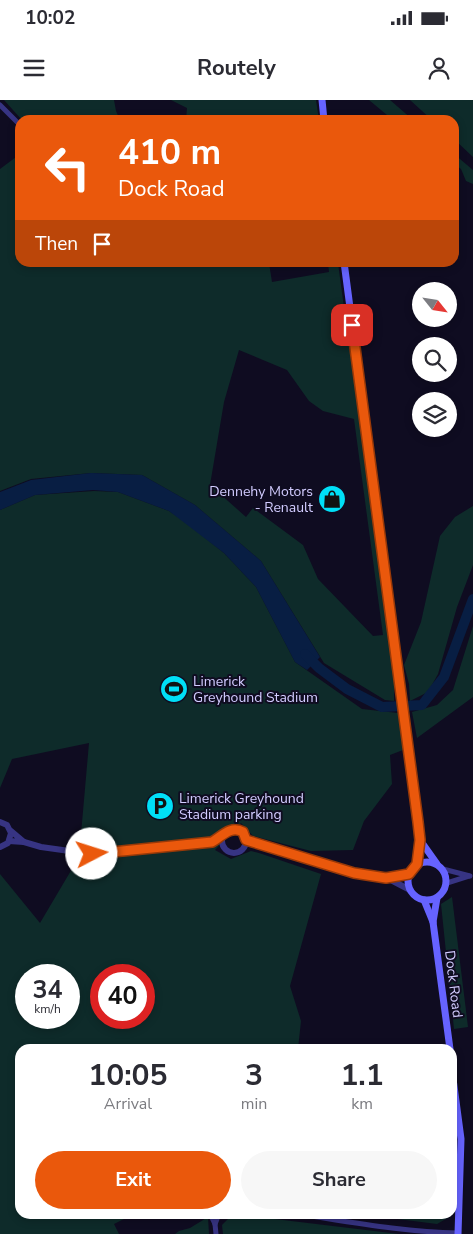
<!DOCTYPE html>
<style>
:root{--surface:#fff;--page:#f7f7f7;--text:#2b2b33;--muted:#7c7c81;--accent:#ea580c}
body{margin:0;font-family:"Nunito Sans",sans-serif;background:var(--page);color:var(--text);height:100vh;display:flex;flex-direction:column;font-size:19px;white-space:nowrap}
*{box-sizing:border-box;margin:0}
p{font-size:16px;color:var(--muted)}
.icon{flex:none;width:28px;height:28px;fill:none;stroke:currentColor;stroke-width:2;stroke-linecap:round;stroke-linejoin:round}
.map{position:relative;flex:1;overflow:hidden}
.details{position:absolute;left:15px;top:944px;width:442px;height:175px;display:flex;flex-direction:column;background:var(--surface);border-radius:15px;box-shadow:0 2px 8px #0003}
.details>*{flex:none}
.top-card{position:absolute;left:15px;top:15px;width:444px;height:152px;border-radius:15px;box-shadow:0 2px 8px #0003;background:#ea580c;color:#fff;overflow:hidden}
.needle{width:32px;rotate:120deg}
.tools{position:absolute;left:412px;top:182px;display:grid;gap:10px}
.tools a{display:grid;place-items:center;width:45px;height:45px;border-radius:50%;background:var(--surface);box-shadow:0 2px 8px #0003;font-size:25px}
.speed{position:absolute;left:15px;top:864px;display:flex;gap:10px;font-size:25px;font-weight:700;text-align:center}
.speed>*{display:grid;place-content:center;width:65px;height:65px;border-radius:50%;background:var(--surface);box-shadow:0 2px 8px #0003;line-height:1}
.speed small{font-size:12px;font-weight:400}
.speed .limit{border:8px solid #d22;background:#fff;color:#111}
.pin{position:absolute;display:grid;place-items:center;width:42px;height:42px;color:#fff;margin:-21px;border-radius:10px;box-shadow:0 2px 8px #0006}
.me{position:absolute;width:55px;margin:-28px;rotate:85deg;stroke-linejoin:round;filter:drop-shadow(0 0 4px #0008)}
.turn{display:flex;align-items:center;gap:18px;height:105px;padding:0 20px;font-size:22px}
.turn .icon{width:65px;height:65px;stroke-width:2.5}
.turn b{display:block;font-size:35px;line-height:42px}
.then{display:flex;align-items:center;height:48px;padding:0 20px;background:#0003;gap:10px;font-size:19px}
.eta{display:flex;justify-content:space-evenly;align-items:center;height:85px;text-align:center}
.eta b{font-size:30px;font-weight:700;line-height:35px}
.action{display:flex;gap:10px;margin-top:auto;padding:10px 20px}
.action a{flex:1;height:58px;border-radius:30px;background:var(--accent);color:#fff;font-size:20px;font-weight:700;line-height:58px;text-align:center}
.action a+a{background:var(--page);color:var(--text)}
.status{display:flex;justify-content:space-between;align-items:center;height:35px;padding:0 25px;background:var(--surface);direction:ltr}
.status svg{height:14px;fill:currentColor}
header{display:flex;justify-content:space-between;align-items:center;height:65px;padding:0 20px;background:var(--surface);font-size:22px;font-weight:700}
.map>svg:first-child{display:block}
.green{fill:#0e2b2a;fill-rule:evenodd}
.water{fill:#081e43}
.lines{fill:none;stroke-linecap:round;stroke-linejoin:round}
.river{stroke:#081e43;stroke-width:10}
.minor{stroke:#373483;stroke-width:5}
.tertiary{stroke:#373483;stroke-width:6}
.secondary{stroke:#6663ff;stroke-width:7}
.route-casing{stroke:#983908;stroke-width:12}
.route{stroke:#ea580c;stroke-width:9}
.labels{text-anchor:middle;stroke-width:4;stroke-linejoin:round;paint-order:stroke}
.poi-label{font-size:14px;fill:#d2ccff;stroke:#0f0c21;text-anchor:start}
.street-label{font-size:14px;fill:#d2ccff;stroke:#0f0c21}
</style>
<div class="status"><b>10:02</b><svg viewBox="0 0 49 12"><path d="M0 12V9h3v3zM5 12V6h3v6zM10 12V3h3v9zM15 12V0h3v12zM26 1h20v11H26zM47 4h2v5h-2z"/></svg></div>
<header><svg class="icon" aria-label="menu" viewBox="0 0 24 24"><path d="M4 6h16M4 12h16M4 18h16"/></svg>Routely<svg class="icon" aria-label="person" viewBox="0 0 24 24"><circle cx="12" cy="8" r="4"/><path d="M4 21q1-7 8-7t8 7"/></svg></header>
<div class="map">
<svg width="473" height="1134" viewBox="0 0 473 1134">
<rect width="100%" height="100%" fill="#0f0c21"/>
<!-- green -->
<g class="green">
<polygon points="4,0 114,0 116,11 120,20 22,20"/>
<polygon points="171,0 316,0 319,20 186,20 187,8"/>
<polygon points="369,0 390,0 413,20 393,20"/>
<polygon points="410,0 473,0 473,57 454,39 454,20 432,20"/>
<path d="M20,54V162L269,163L272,182L329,172L328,163H338L394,577V601L385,600L324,563L261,461L195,405L142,375L91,373L31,379L0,391V69ZM239,250L287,270L309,301L323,311L354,319L383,535L373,536L318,479L303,445L253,408L246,417L210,385L224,302Z"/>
<polygon points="454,54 473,70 473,84 466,81 461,69 454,64"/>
<path d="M94,391L118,392L169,411L184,421L224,453L256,487L295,562L362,609L398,613L403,650L390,655L392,684L364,721L353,750L311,751L253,736L241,723L215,750L231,759L251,751L259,753L321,774L290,886L301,921L298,949H20V1114H134L114,1124L119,1134H0V774L40,823L79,757L89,643L12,659L0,688V410L35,395ZM26,875H69V918H26ZM101,875H144V918H101Z"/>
<polygon points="473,406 473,465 457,507 438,574 428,592 410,601 409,584 404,565 421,522 440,436 455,417"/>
<polygon points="473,526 473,597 417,638 412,612 437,605 453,590"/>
<polygon points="452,797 468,927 454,929 441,804"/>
<polygon points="233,1114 399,1134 223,1134 222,1125"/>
<polygon points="358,1114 451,1114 451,1116 437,1124"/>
<polygon points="208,1117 209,1134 175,1134 179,1131 190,1128"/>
</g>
<!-- water -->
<polygon class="water" points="91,373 142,375 195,405 261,461 320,557 307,570 295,562 256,487 224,453 169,411 118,392 93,390 35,395 0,410 0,392 31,380"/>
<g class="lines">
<!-- river -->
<polyline class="river" points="305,554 319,568 347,589 382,607 422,605 444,577 473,499"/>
<!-- minor -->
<g class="minor">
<polyline points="0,5 20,25"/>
<polyline points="443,769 470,776"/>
<polyline points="447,783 469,776"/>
<polyline points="210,1114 215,1124 216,1134"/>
<path d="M298,1114C351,1122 404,1132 458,1133"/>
<polyline points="215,1124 219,1114"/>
</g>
<!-- tertiary -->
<g class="tertiary">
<polyline points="0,722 7,725 11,733 8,743 0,747"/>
<circle cx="234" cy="741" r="12"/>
<polyline points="246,740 354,773 386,777 409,774"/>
<polyline points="9,741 24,742 11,731"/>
<polyline points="24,742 41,747 91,754 212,741"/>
<polyline points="387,778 410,790"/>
</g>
<!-- secondary -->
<g class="secondary">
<polyline points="322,0 324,20"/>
<polyline points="344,162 420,740 417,764"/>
<polyline points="420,740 437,764"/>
<circle cx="427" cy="781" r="19"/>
<polyline points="437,798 433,822 450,949"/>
<polyline points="424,800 433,822"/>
<polyline points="452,971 461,1039 458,1134"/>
</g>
</g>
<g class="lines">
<!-- route casing -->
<g class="route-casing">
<path id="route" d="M92,754L212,742C222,736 231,725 243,732L246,740L354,773L386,778L409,774L417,764L420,740L418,722L352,225"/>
</g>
<!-- route -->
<use href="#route" class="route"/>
</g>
<!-- icons -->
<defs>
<g id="shop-disc" transform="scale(1.4375)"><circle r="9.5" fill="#00dff7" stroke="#0f0c21"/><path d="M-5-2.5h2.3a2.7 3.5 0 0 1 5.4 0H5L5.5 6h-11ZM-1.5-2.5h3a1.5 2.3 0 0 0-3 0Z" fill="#111"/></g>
<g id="stadium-disc" transform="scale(1.4375)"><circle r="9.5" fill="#00dff7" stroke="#0f0c21"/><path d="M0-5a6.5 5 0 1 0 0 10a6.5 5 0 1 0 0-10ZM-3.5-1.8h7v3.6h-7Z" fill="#111"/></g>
<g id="parking-disc" transform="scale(1.4375)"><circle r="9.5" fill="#00dff7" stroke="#0f0c21"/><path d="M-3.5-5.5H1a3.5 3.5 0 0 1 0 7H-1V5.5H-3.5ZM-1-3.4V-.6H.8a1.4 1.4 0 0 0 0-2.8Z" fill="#111"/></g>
</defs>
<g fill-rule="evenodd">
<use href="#shop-disc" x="332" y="399"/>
<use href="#stadium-disc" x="174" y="589"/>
<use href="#parking-disc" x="160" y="706"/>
</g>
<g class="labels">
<!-- poi labels -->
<g class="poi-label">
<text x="313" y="396" text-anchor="end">Dennehy Motors<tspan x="313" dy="16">- Renault</tspan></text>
<text x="193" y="586">Limerick<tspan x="193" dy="16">Greyhound Stadium</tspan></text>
<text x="179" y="703">Limerick Greyhound<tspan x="179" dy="16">Stadium parking</tspan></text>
</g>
<!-- street labels -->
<g class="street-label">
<text transform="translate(454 884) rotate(83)" y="5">Dock Road</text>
</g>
</g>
</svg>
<div class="tools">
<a><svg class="needle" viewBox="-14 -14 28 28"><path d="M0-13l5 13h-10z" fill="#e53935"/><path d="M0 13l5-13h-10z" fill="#7c7c81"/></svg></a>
<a><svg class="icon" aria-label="search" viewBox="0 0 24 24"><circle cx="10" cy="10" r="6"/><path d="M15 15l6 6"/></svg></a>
<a><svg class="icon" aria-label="layers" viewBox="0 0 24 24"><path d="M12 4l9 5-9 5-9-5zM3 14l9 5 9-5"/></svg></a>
</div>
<div class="speed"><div>34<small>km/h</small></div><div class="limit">40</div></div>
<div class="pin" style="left:352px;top:225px;background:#d93025"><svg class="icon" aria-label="arrive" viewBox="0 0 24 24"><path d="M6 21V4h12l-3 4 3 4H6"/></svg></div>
<svg class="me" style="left:92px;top:754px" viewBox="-20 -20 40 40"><circle r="19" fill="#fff"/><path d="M0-13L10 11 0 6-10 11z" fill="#ea580c"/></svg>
<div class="top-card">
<div class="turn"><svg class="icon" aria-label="left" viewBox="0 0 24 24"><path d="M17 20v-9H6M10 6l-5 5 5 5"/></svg><div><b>410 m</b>Dock Road</div></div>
<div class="then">Then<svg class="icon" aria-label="arrive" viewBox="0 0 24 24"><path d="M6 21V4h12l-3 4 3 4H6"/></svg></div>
</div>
<section class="details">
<div class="eta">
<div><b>10:05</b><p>Arrival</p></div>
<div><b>3</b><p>min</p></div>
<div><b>1.1</b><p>km</p></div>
</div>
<div class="action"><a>Exit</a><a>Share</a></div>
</section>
</div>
